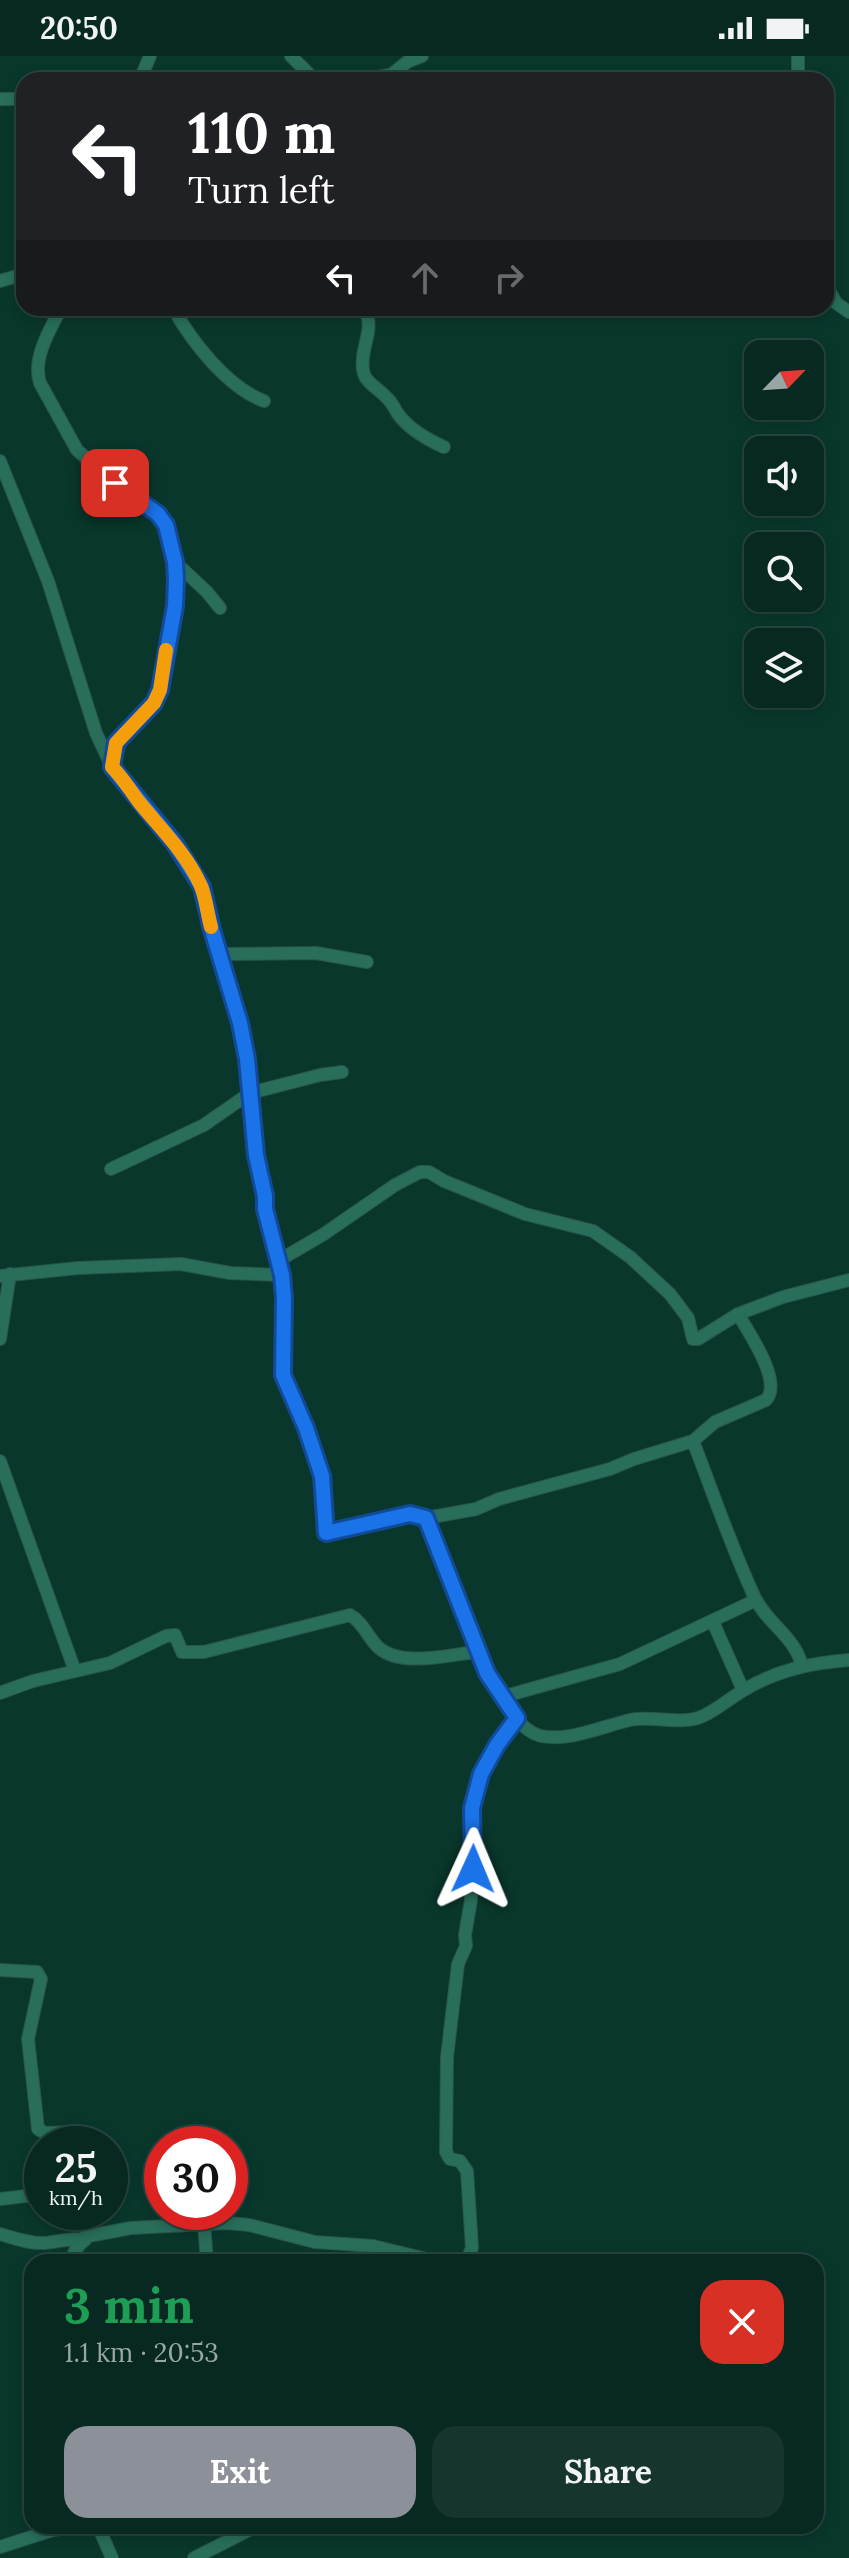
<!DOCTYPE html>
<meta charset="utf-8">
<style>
:root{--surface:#072921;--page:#15352e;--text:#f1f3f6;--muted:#98a6a5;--line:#28453f;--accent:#8c9099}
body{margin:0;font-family:Lora,serif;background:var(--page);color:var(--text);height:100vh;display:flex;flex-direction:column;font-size:30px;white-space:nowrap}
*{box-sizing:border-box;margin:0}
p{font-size:26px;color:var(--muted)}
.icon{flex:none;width:44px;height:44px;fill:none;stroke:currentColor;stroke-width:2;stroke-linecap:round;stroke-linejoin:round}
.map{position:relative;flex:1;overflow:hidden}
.drawer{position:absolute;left:24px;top:2198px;width:800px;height:280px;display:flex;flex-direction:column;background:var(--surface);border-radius:24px;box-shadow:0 4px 12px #0003,0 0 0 2px var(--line)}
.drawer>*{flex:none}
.hud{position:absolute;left:16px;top:16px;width:818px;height:244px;border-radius:24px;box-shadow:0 4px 12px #0003,0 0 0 2px var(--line);background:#202124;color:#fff;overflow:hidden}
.needle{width:52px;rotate:65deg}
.tools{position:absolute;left:744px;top:284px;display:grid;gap:16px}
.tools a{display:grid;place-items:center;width:80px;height:80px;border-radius:16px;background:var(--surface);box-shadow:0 4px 12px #0003,0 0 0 2px var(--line);font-size:40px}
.speed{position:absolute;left:24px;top:2070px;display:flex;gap:16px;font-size:40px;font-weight:700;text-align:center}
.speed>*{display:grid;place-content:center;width:104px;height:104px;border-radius:50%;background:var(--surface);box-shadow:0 4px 12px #0003,0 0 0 2px var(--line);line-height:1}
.speed small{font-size:20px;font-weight:400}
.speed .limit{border:12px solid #d22;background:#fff;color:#111}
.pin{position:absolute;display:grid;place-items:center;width:68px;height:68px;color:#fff;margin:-34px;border-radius:16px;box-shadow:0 4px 12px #0006}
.me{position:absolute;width:88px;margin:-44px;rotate:1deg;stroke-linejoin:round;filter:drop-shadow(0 0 6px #0008)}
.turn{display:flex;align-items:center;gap:28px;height:168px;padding:0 40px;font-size:36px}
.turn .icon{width:104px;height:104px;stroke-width:2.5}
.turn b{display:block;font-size:56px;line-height:68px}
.lanes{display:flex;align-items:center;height:76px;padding:0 40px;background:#0003;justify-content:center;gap:40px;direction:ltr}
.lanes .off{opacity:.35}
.round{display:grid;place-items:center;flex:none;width:84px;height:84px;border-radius:24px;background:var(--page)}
.summary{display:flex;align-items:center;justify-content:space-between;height:136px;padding:0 40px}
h1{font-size:48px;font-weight:700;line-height:60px;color:#1e9e55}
.cta{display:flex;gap:16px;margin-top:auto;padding:16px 40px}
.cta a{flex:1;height:92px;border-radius:24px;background:var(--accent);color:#fff;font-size:32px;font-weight:700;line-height:92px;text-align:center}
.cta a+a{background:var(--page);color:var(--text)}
.status{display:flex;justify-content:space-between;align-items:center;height:56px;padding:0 40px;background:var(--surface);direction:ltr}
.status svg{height:22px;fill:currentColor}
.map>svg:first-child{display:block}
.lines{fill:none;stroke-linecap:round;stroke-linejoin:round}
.minor-casing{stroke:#2a544a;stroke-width:14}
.minor{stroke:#286e5b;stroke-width:12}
.route-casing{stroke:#114b97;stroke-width:20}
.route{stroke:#1a73e8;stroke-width:14}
.slow{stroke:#f59e0b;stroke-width:14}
</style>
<div class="status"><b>20:50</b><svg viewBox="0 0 49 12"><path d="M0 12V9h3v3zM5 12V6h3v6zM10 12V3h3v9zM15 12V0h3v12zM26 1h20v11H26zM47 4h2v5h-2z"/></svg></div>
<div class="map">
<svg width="849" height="2502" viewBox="0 0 849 2502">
<rect width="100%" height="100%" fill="#09372c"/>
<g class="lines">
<!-- minor casing -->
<g class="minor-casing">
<g id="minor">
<polyline points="291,0 315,24"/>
<polyline points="135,24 142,19 150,0"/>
<polyline points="360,24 389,19"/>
<polyline points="385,24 407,6 422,0"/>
<polyline points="798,24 798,0"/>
<polyline points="0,43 24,43"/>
<polyline points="0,225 24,218"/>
<polyline points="826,229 836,247 849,256"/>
<path d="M61,252C50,274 32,302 40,327L77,394L127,438L158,458L166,469L175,506L176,523L175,550L160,634L154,647L116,687L112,711"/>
<path d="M173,252C192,286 227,331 264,345"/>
<path d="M364,252C374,270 365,283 363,301C360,327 372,326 387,342C392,346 394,352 398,358C409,373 426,383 444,391"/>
<path d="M0,405L48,525L96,677L112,711L175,788L202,831L212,874L240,967L247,1003L253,1069L265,1140V1153L282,1219L284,1242L283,1319L306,1372L322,1420L326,1477L410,1458L426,1462C447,1507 491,1669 541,1680C568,1686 604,1670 630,1664C654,1659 681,1670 703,1660C718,1653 730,1642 744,1634C777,1614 811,1607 849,1604"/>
<polyline points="175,506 207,536 220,552"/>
<polyline points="221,898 316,897 367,906"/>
<polyline points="111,1113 204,1069 250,1037 320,1019 342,1016"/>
<polyline points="278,1205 324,1178 395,1129 420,1116 429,1116 444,1125 525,1158 593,1175 630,1201 670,1238 688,1262 693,1283 698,1283 738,1258 783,1241 849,1224"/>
<polyline points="0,1220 78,1212 181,1208 230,1217 282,1219"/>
<polyline points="0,1283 10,1218"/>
<path d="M693,1385C713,1437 731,1490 754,1540C766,1567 795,1580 802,1610"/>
<polyline points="0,1405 75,1615"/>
<path d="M426,1462L476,1453L499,1443L610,1413L634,1403L693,1385L715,1366L766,1344C783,1326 749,1277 738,1258"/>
<polyline points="713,1566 743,1634"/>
<path d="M0,1637L33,1625L110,1607L166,1580L175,1579L182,1596H204L350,1559C363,1566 368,1582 379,1592C403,1612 449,1598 478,1596"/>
<polyline points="502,1641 620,1608 756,1544"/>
<polyline points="0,1914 37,1916 41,1923 28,1983 38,2073 45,2077 76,2076 83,2083 84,2088"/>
<polyline points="0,2143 42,2138"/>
<polyline points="204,2168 207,2206"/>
<path d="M0,2178C14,2182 30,2188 45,2187C60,2186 70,2181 85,2184"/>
<polyline points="88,2180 131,2172 228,2167 249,2169 315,2186 373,2190 439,2206"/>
<polyline points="70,2206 76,2193 88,2180 81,2156"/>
<polyline points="466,2206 472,2192 467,2115 460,2105 450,2103 446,2096 447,2001 458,1908 466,1890 465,1879 471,1844 472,1752 481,1718 497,1689 517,1662"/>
<polyline points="98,2470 112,2502"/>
<polyline points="0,2491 53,2474 83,2470"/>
<polyline points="194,2502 257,2470"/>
</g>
</g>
<!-- minor -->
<use href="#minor" class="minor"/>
</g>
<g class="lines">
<!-- route casing -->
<g class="route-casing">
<polyline id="route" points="115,427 158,458 166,469 175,506 176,523 175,550 160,634 154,647 116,687 112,711 175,788 202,831 212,874 240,967 247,1003 256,1099 265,1140 265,1153 282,1219 284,1242 283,1319 306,1372 322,1420 326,1477 410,1458 426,1462 487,1617 517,1662 497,1689 481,1718 472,1752 473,1813"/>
</g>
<!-- route -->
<use href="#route" class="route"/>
<!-- slow -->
<path class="slow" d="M166,594L160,634L154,647L116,687L112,711C123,722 130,734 139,746C160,772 186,797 200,828C206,840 207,857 211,871"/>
</g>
</svg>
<div class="tools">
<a><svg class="needle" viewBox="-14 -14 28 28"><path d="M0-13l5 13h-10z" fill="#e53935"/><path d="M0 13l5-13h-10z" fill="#98a6a5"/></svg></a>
<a><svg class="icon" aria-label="sound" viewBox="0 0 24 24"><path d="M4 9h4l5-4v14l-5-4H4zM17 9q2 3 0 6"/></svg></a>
<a><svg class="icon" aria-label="search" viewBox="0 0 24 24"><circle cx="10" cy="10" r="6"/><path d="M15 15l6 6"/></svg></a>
<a><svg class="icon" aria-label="layers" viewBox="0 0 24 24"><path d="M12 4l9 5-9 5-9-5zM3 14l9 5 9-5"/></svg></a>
</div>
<div class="speed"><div>25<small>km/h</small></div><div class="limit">30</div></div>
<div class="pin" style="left:115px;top:427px;background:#d93025"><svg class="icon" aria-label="arrive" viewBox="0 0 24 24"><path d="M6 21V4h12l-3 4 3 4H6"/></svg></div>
<svg class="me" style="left:473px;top:1813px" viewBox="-20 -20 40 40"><path d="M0-17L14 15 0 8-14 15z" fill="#1a73e8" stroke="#fff" stroke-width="4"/></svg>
<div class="hud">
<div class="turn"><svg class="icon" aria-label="left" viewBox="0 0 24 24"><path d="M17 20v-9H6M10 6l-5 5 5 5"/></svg><div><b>110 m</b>Turn left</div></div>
<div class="lanes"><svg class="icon" aria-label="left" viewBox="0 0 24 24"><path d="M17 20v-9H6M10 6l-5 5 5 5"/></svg><svg class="icon off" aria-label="ahead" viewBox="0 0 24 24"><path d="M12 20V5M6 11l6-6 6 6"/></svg><svg class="icon off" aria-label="right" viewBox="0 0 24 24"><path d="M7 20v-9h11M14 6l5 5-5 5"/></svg></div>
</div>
<section class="drawer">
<div class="summary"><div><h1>3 min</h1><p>1.1 km · 20:53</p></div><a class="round" style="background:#d93025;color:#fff"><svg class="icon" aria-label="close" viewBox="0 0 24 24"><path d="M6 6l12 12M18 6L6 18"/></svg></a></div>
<div class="cta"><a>Exit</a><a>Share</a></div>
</section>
</div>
